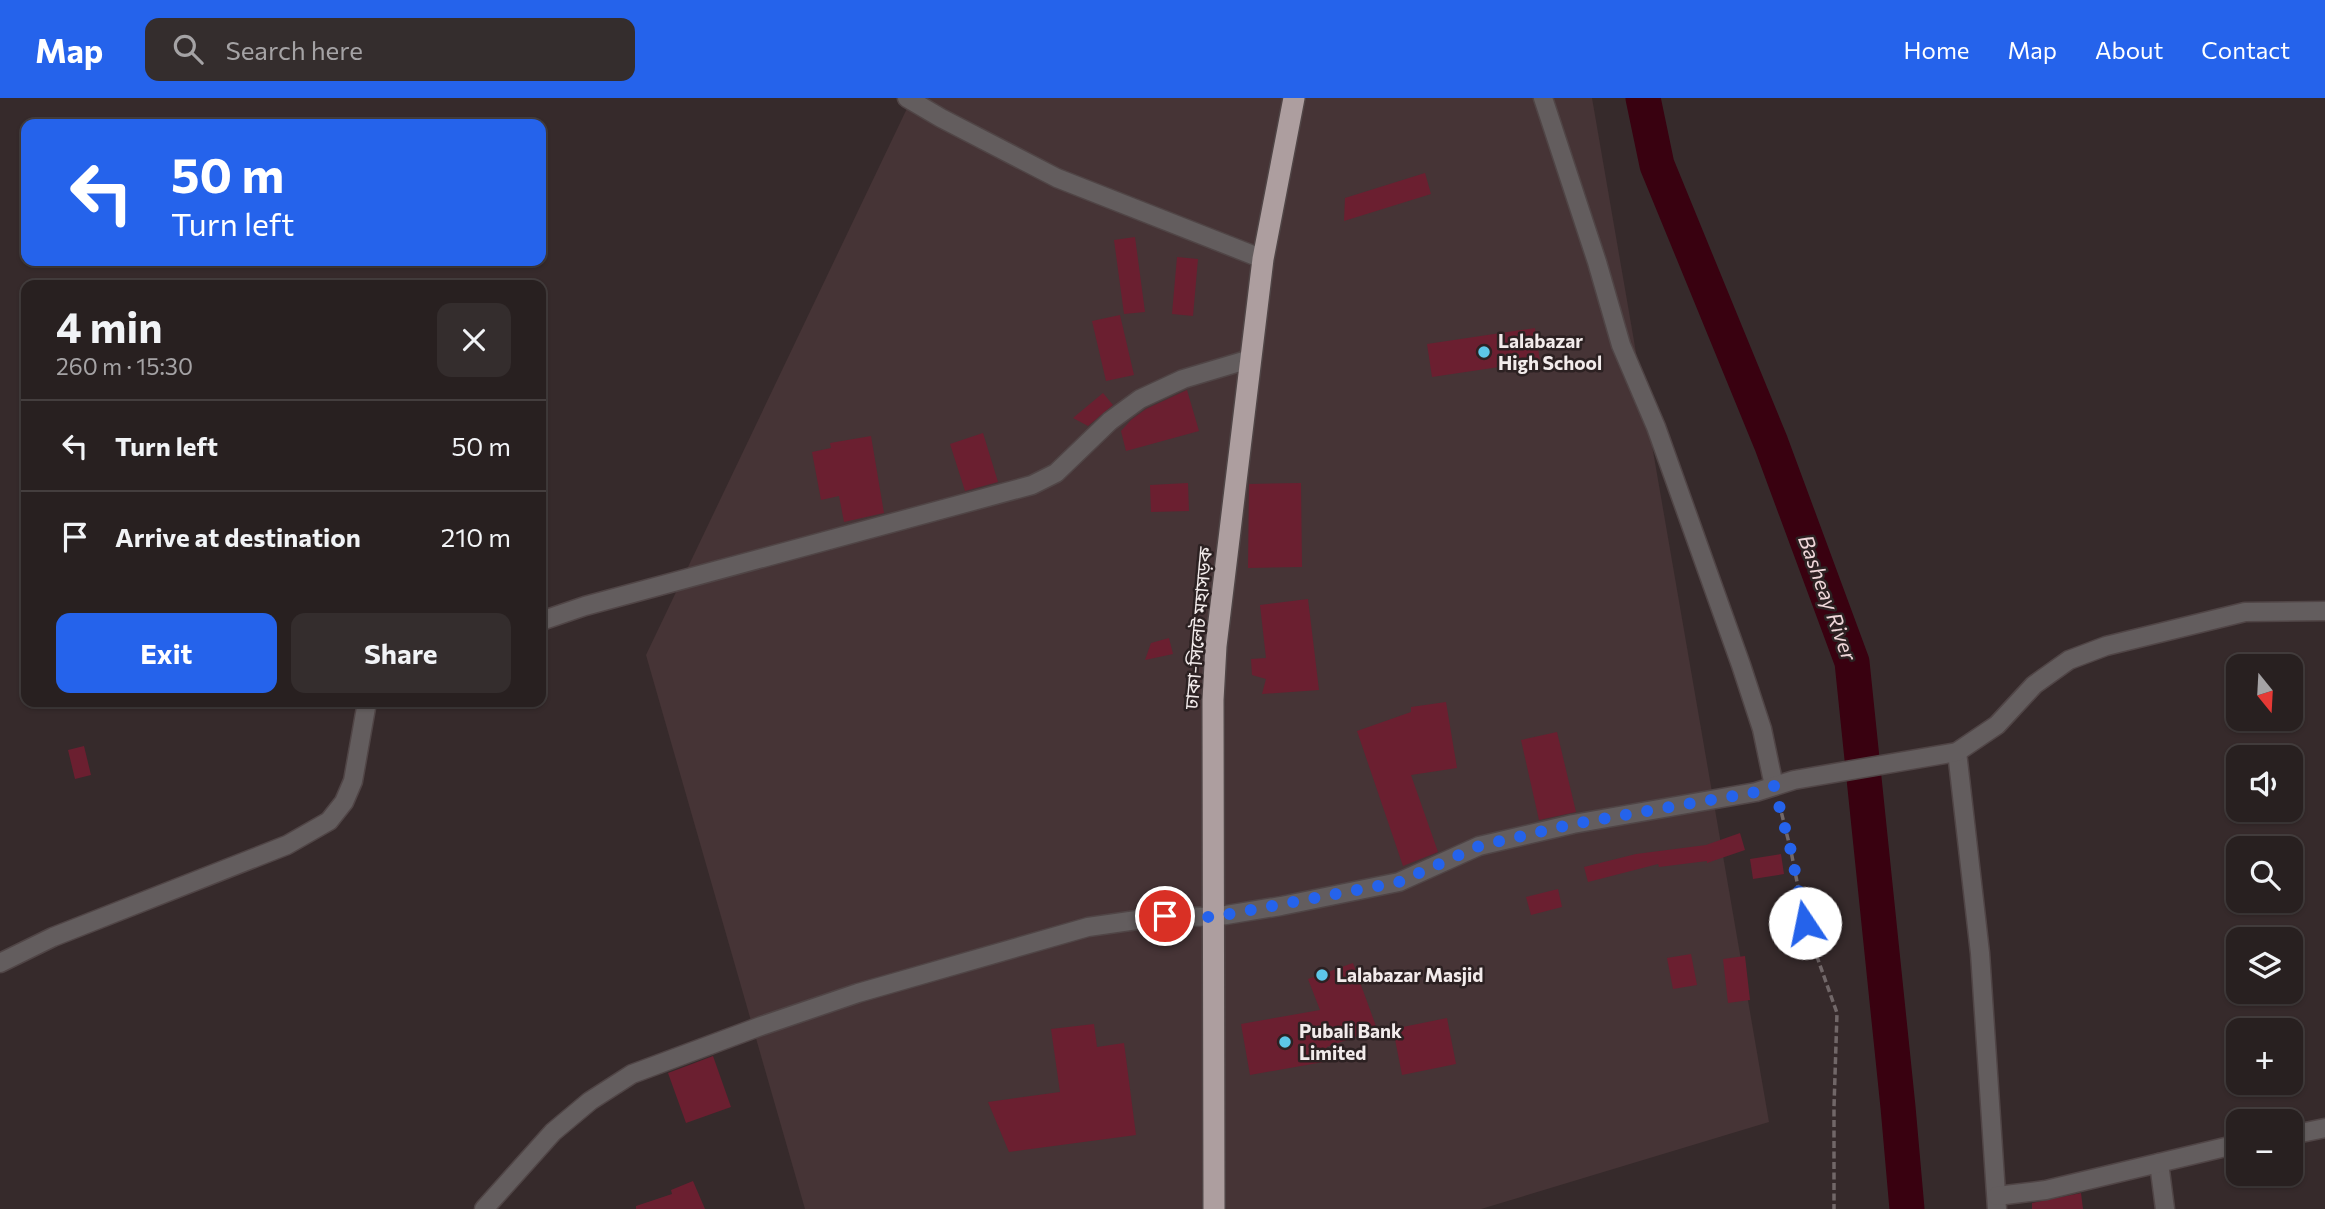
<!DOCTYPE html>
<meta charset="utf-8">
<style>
:root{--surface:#282020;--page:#342d2d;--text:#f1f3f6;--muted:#a5a3a5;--line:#443e3e;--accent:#2563eb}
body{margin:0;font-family:Commissioner,"Noto Sans Bengali",sans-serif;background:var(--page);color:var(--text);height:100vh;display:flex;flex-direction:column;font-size:26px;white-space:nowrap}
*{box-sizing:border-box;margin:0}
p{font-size:23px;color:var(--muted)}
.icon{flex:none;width:38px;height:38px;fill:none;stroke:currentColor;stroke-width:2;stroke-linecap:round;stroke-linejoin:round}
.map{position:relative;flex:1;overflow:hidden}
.details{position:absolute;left:21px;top:182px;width:525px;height:427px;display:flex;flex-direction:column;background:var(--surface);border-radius:14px;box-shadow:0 2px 5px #0004,0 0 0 2px var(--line)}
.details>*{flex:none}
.guide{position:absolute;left:21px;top:21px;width:525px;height:147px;border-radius:14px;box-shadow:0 2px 5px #0004,0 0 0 2px var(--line);background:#2563eb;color:#fff;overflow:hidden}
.needle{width:46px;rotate:162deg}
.buttons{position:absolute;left:2226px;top:556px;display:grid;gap:14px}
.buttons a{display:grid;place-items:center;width:77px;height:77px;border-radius:14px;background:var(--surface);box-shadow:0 2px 5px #0004,0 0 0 2px var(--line);font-size:35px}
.pin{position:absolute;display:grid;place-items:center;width:60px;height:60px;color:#fff;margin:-30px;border:4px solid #fff;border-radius:50%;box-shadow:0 2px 7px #0007}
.me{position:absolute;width:77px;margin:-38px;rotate:349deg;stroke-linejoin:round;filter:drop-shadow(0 0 5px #0008)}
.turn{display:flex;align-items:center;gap:24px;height:147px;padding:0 35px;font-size:32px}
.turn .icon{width:91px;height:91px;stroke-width:2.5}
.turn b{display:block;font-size:49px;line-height:60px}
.round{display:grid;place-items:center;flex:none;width:74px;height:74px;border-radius:14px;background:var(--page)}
.headline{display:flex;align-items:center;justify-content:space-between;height:119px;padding:0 35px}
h1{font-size:42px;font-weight:700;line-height:52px}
.button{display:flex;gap:14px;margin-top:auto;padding:14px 35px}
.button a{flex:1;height:80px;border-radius:14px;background:var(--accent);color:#fff;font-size:28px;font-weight:700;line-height:80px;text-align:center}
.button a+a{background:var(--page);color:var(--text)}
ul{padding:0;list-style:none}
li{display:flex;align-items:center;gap:21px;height:91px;padding:0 35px;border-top:2px solid var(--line)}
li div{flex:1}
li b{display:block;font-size:26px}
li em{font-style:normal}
header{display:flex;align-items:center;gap:42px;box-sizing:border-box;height:98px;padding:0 35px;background:var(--accent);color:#fff}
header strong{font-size:33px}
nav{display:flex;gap:38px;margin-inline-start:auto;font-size:24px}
.search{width:490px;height:63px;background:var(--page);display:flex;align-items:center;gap:18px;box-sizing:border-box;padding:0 24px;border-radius:14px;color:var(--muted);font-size:26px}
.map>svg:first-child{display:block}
.built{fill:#463436}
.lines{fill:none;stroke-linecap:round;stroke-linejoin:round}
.river{stroke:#390110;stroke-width:35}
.building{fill:#6b1f30}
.street-casing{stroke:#504546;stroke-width:21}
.highway-casing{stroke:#504546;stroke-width:24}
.path{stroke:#716768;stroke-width:3.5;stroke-dasharray:7 3.5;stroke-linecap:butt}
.street{stroke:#635d5e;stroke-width:18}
.highway{stroke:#ad9e9f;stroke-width:21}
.route{stroke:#2563eb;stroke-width:12;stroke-dasharray:0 21.6}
.poi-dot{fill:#5dc7e8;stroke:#2c2122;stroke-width:2.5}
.labels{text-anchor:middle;stroke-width:5;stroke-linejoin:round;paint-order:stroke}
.poi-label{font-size:19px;font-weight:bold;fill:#f2ebeb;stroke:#2c2122;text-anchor:start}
.street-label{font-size:19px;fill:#f2ebeb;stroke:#2c2122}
.water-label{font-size:21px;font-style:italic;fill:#efd6d9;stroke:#2c2122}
</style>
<header>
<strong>Map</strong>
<div class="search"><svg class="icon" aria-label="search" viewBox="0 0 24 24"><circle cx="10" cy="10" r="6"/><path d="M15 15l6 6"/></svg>Search here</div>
<nav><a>Home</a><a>Map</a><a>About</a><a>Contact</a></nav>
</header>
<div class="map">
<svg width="2325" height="1111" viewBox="0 0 2325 1111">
<rect width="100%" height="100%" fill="#362a2b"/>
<!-- built -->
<polygon class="built" points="912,0 1592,0 1769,1024 1481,1111 805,1111 646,557"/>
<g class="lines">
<!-- river -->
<polyline class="river" points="1643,0 1657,67 1771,345 1852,564 1898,1009 1907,1111"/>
</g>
<!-- building -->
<g class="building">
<polygon points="1425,75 1431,96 1344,123 1345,100"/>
<polygon points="1135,139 1145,214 1124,216 1114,142"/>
<polygon points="1177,159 1198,161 1193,218 1172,216"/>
<polygon points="1120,217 1134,277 1106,283 1092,223"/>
<polygon points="1535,230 1540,263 1432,279 1427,246"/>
<polygon points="1187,292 1199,333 1126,353 1121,333 1131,322 1146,311"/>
<polygon points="1103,295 1113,307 1088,328 1073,320"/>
<polygon points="983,335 998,384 965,393 950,346"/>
<polygon points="871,338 884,415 844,424 839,398 821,402 812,354 831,350 830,345"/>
<polygon points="1188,385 1189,413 1151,414 1150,387"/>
<polygon points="1301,385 1302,469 1248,470 1249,386"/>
<polygon points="1308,501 1319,592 1262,596 1266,581 1252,577 1251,561 1266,560 1260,507"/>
<polygon points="1169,540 1173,556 1145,562 1151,545"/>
<polygon points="1446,604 1457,670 1411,677 1438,754 1403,768 1357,633 1411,614 1411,609"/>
<polygon points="1557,634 1576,714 1539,722 1521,642"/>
<polygon points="84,648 91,677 75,681 68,652"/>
<polygon points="1740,735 1745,752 1707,765 1707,763 1659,769 1658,766 1588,784 1584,769 1636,756 1706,747"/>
<polygon points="1781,756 1784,776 1753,781 1750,761"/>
<polygon points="1558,791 1562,809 1531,817 1526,799"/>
<polygon points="1691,856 1697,887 1673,891 1667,860"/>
<polygon points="1745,858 1750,902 1728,905 1723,861"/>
<polygon points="1353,865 1377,931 1327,949 1329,963 1250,977 1241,926 1320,912 1308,881"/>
<polygon points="1447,920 1456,966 1402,977 1393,931"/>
<polygon points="1094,926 1097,949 1124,945 1136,1037 1009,1054 988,1004 1060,994 1051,931"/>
<polygon points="713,958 731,1009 686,1025 668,975"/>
<polygon points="693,1083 705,1111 636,1111 636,1108 672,1096 671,1092"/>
<polygon points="2081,1095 2083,1111 2032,1111 2032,1105"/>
</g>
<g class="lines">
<!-- street casing -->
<g class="street-casing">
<g id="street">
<polyline points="907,0 941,20 1057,80 1263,161"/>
<polyline points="1543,0 1597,164 1621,247 1656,329 1741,567 1762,631 1774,688"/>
<polyline points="541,523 585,508 1032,387 1056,375 1110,323 1140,301 1183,281 1250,261"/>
<polyline points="1957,654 1980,855 1997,1111"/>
<polyline points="0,865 53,839 287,747 329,723 344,704 353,683 367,604"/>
<polyline points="2291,1037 2325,1030"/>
<polyline points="2159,1065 2165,1111"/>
<polyline points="1997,1098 2046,1092 2238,1046"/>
<polyline points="484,1111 553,1034 590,1003 632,976 761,928 858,895 1088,829 1165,818 1214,819 1281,808 1399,784 1479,748 1573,726 1756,694 1794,682 1957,654 1997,627 2034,587 2069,562 2106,548 2245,514 2325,513"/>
</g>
</g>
<!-- highway casing -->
<g class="highway-casing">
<polyline id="highway" points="1214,1111 1213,602 1216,548 1263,161 1294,0"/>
</g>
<!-- path -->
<polyline class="path" points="1779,705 1791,753 1805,825 1837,915 1834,1009 1834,1111"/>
<!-- street -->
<use href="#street" class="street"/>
<!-- highway -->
<use href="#highway" class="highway"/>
</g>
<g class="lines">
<!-- route -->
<polyline class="route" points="1165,818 1214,819 1399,784 1479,748 1573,726 1756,694 1774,688 1791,753 1805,825"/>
</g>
<!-- markers -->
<g class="poi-dot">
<circle cx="1484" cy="254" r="7"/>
<circle cx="1322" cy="877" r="7"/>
<circle cx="1285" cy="944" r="7"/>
</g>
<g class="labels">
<!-- poi labels -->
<g class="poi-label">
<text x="1498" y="250">Lalabazar<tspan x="1498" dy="22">High School</tspan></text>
<text x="1336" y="884">Lalabazar Masjid</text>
<text x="1299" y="940">Pubali Bank<tspan x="1299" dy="22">Limited</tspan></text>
</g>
<!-- street labels -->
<g class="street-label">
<text transform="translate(1198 530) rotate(-85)" y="7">ঢাকা-সিলেট মহাসড়ক</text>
</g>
<!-- water labels -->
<g class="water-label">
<text transform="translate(1827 500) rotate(70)" y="7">Basheay River</text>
</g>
</g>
</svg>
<div class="buttons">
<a><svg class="needle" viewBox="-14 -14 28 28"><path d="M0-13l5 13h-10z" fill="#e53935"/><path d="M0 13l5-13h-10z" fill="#a5a3a5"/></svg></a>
<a><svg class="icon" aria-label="sound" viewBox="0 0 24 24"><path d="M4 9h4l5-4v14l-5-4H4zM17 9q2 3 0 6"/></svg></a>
<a><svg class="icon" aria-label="search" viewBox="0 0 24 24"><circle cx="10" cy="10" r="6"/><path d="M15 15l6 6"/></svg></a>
<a><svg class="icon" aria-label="layers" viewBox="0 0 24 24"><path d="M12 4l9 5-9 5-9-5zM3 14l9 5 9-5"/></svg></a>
<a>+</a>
<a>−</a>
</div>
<div class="pin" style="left:1165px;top:818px;background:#d93025"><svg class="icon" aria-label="arrive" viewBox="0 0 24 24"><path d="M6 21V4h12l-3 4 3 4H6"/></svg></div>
<svg class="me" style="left:1805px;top:825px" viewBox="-20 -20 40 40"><circle r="19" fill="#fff"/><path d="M0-13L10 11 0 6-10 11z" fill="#2563eb"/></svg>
<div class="guide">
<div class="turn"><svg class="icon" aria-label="left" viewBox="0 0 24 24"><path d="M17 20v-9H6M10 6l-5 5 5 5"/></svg><div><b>50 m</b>Turn left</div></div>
</div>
<section class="details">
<div class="headline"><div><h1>4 min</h1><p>260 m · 15:30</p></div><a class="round"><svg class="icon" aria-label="close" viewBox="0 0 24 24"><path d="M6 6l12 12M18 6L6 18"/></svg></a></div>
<ul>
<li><svg class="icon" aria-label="left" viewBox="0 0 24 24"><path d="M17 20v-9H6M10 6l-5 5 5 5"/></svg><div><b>Turn left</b></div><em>50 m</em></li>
<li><svg class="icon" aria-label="arrive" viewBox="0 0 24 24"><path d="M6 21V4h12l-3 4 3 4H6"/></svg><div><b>Arrive at destination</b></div><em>210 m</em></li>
</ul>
<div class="button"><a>Exit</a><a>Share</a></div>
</section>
</div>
